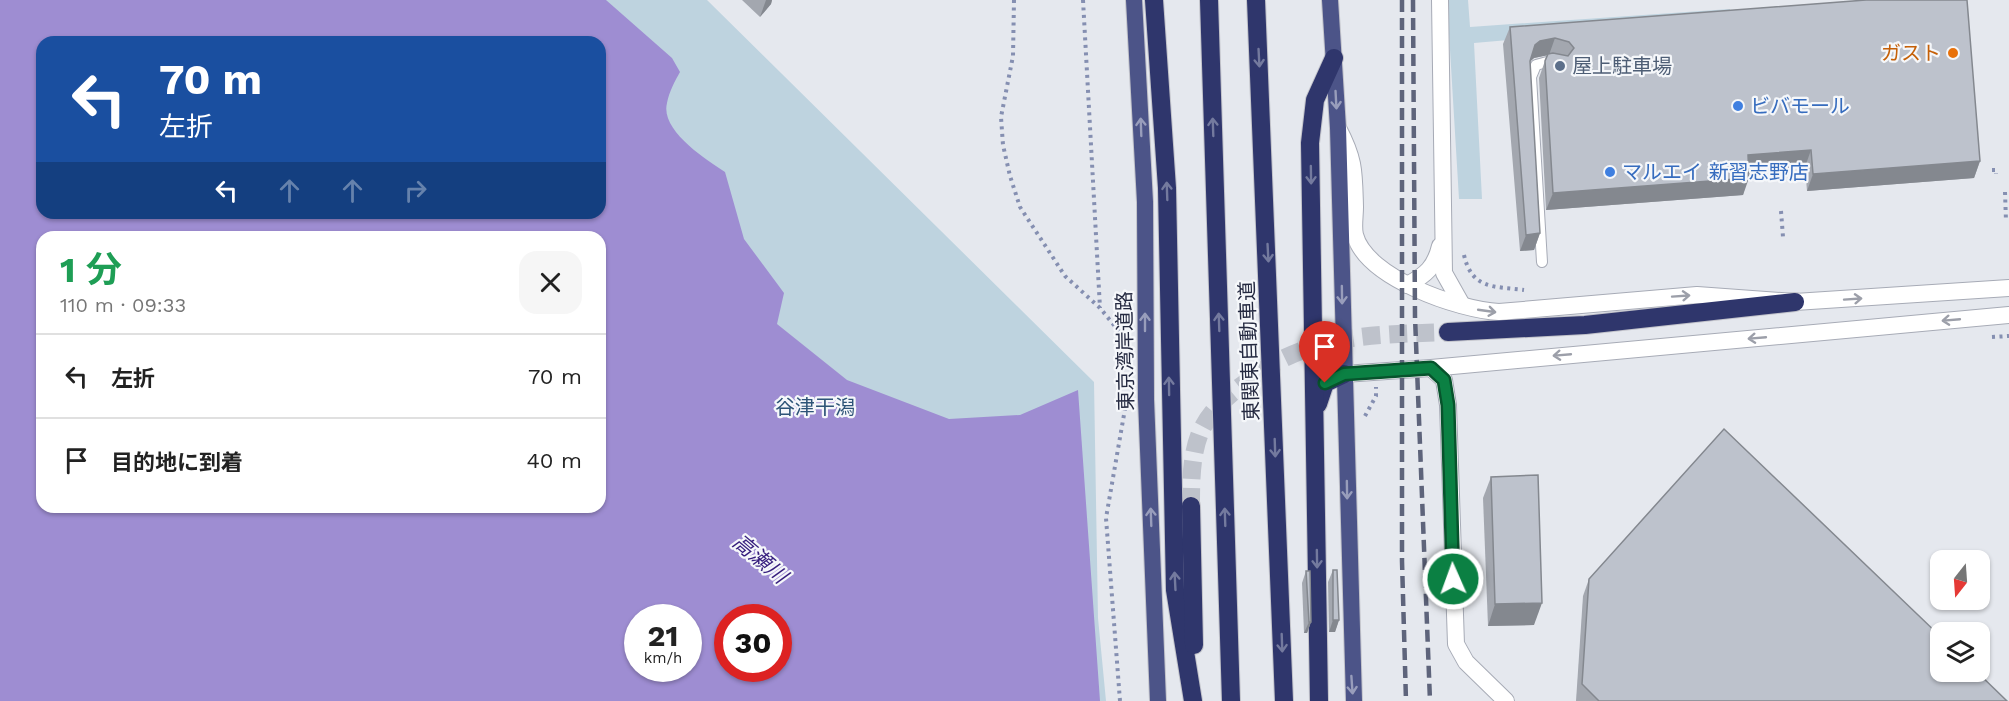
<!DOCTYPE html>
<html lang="ja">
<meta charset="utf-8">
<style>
:root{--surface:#fff;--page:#f6f6f6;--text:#222;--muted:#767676;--line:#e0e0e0}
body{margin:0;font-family:"Work Sans","Noto Sans JP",sans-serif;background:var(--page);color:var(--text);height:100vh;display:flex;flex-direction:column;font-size:22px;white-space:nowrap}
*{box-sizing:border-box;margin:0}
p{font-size:20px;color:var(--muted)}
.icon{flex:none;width:33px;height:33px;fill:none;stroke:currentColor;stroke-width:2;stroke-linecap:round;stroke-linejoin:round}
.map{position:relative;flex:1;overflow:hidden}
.panel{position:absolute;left:36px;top:231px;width:570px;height:282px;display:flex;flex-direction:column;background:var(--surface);border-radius:18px;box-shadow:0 2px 4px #0004}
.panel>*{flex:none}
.top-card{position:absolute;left:36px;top:36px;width:570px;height:183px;border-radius:18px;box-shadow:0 2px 4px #0004;background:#1a4fa0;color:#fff;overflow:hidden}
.needle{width:39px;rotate:197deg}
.buttons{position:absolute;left:1930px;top:550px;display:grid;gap:12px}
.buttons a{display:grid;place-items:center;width:60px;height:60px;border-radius:12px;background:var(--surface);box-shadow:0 2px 4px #0004;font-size:30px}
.speed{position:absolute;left:624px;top:604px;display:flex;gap:12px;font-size:30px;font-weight:700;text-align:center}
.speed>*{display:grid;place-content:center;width:78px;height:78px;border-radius:50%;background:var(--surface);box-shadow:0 2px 4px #0004;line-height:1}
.speed small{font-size:15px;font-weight:400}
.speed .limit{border:9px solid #d22;background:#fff;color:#111}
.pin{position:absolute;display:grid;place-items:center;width:51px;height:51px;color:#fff;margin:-62px -26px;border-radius:50% 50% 50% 0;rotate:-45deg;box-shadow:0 0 6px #0007}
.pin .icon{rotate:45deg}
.me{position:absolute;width:66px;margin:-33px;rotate:358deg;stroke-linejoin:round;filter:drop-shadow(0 0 4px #0008)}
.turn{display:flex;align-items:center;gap:21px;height:126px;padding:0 24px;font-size:27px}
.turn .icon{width:78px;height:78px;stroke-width:2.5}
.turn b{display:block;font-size:42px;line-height:51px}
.lanes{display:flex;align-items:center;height:57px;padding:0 24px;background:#0003;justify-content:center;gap:30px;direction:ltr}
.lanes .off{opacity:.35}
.round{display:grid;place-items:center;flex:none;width:63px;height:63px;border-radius:18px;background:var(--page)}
.summary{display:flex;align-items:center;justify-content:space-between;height:102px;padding:0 24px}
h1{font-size:36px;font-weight:700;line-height:45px;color:#1e9e55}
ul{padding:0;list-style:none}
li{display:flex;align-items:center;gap:18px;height:84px;padding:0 24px;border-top:2px solid var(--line)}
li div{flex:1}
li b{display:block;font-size:22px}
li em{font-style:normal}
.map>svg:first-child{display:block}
.green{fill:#bed3df;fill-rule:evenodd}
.water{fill:#9e8dd2;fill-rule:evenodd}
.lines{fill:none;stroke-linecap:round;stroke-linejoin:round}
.motorway-tunnel{stroke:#bec2cb;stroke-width:18;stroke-dasharray:18 9;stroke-linecap:butt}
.service-casing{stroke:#a7abb6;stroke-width:12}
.minor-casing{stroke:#a7abb6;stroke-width:18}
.tertiary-casing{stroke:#a7abb6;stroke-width:18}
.trunk-casing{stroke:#c2c3ca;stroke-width:18}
.motorway-casing{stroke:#c2c3ca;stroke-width:20}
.path{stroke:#858fb1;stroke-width:4;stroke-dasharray:3 4.5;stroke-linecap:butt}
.service{stroke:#fff;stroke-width:10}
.minor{stroke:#fff;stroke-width:16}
.tertiary{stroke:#fff;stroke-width:16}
.trunk{stroke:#4c5488;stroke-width:16}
.motorway{stroke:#2f366c;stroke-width:18}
.rail{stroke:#5e647b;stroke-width:4.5;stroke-dasharray:12 6;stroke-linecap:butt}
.wall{fill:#a3a7af}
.shaded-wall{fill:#84888f}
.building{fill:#bdc2cc;stroke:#84888f;stroke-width:1.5}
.oneway{stroke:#747a9e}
.oneway2{stroke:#989dbb}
.oneway3{stroke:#9c9fa9}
.route-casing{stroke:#07532c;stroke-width:15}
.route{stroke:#0b8043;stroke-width:10}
.food-dot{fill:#e8710a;stroke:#f5f7fa;stroke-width:2}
.service-dot{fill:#5c6f8a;stroke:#f5f7fa;stroke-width:2}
.shop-dot{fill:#3f7fe0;stroke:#f5f7fa;stroke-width:2}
.labels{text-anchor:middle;stroke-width:4.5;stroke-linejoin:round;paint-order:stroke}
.food-label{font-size:20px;fill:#c56008;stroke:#f5f7fa;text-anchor:end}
.service-label{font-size:20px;fill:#4e5e75;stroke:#f5f7fa;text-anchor:start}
.shop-label{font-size:20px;fill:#366cbe;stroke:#f5f7fa;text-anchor:start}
.street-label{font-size:20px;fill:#242940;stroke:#f5f7fa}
.park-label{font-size:20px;fill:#2d5477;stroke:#f5f7fa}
.water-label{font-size:21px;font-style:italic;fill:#351d7d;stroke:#f5f7fa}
</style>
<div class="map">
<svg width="2009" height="701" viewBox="0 0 2009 701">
<rect width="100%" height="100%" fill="#e5e8ee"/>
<!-- green -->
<g class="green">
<path d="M0,0H707L1094,382L1098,618L1106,701H0ZM42,42H600V213H42ZM42,237H600V507H42ZM638,618H688V669H638ZM728,618H778V669H728Z"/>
<polygon points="1447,0 1468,0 1470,27 1730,9 1729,21 1474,43 1482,199 1459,199"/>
</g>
<!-- water -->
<path class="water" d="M0,0H606L672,58L680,72C675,81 669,92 667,103C660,130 705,159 725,172L744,239L784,293L777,324L847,380L949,419L1020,415L1078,390L1100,701H0ZM42,42H600V213H42ZM42,237H600V507H42ZM638,618H688V669H638ZM728,618H778V669H728Z"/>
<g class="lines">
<!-- motorway-tunnel -->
<path class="motorway-tunnel" d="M1191,506C1191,483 1191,455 1200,433C1209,412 1227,396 1245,383C1308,333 1372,335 1448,332"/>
<!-- service casing -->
<g class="service-casing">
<polyline id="service" points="1542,262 1531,77 1536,65 1547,62 1558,65"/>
</g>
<!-- minor casing -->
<g class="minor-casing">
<g id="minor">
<polyline points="1440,0 1444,273 1462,305"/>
<path d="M1407,285C1426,275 1435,267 1440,246"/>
<polyline points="1431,368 1444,380 1448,405 1456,644 1466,662 1506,701"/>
</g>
</g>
<!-- tertiary casing -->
<g class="tertiary-casing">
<g id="tertiary">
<path d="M1338,128C1355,160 1354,172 1355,207C1355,216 1353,227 1355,235C1366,278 1459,310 1499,312L1697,295L1795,302L2009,288"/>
<polyline points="1344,374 1431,368 2009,315"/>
</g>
</g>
<!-- trunk casing -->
<g class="trunk-casing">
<g id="trunk">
<polyline points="1134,0 1145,202 1146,399 1158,701"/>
<polyline points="1330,0 1338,128 1354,701"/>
</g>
</g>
<!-- motorway casing -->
<g class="motorway-casing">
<g id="motorway">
<polyline points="1154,0 1167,188 1175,590 1193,701"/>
<polyline points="1209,0 1231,701"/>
<polyline points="1256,0 1284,701"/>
<polyline points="1448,332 1585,325 1795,302"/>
<polyline points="1318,404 1325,383 1344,374"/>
<polyline points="1191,506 1194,645"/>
<polyline points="1319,701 1310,143 1315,100 1334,58"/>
</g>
</g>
<!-- path -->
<g class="path">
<polyline points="1014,0 1013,56 1001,117 1003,145 1010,176 1020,207 1065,276 1100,308 1127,341"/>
<polyline points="1083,0 1100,308"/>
<polyline points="1992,170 1996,170 1996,174"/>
<polyline points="2005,192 2006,221"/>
<polyline points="1781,211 1783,237"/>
<path d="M1464,255C1472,290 1494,286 1524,290"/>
<polyline points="1992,337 2009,336"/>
<polyline points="1365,416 1376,396 1376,387"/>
<polyline points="1120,701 1106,518 1126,403"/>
</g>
<!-- service -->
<use href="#service" class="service"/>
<!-- minor -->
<use href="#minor" class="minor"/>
<!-- tertiary -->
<use href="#tertiary" class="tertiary"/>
<!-- trunk -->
<use href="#trunk" class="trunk"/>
<!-- motorway -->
<use href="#motorway" class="motorway"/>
<!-- rail -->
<g class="rail">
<polyline points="1402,0 1402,561 1406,701"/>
<polyline points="1413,0 1415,317 1430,701"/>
</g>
</g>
<!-- wall -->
<g class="wall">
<polygon points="742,0 772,0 771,4 760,17"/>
<polygon points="1866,0 1980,161 1974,178 1807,191 1805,167 1749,172 1743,195 1546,210 1539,78 1547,55 1534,58 1530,62 1540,233 1534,250 1520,251 1503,44 1510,27"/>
<polygon points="1491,477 1534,625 1488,626 1483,498"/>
<polygon points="1333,570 1339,620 1335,632 1329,632 1328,582"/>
<polygon points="1306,571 1311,622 1307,633 1304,633 1302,583"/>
<polygon points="1589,579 2007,701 1576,701 1583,596"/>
</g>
<!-- shaded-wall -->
<g class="shaded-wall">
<polygon points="766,0 772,0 771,4 760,17"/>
<polygon points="1555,38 1549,55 1534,58 1529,62 1535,45 1540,41"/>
<polygon points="1811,150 1805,167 1742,172 1748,155"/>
<polygon points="1980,161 1974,178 1807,191 1813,174"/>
<polygon points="1749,178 1743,195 1546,210 1553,193"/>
<polygon points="1540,233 1534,250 1520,251 1526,235"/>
<polygon points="1542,603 1534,625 1488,626 1495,604"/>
<polygon points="1333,620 1339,620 1335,632 1329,632"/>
<polygon points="1309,622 1311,622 1307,633 1304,633"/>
</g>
<!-- building -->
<g class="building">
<polygon points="1866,0 1967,0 1980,161 1813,174 1811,150 1748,155 1749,178 1553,193 1545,61 1548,54 1553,53 1568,56 1574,48 1569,42 1555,38 1540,41 1535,45 1530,61 1540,233 1526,235 1510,27"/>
<polygon points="1724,429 1941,637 1941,672 1977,672 2007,701 1599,701 1582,684 1589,579"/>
<polygon points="1538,475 1542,603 1495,604 1491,477"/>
<polygon points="1333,570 1337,570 1339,620 1333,620"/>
<polygon points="1306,571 1310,571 1311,622 1309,622"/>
</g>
<!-- one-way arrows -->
<defs><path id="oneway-shaft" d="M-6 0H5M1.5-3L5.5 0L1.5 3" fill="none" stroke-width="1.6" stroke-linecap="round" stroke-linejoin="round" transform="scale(1.5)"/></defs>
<g class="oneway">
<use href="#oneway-shaft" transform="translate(1259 58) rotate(87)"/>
<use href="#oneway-shaft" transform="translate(1213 127) rotate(-92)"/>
<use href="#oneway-shaft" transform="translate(1311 175) rotate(89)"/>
<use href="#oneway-shaft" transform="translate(1167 191) rotate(-92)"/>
<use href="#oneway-shaft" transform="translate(1268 253) rotate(87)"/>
<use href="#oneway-shaft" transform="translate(1219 322) rotate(-92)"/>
<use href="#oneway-shaft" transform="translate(1169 386) rotate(-91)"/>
<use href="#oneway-shaft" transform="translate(1275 448) rotate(88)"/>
<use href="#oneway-shaft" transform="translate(1225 517) rotate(-92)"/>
<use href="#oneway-shaft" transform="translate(1317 559) rotate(89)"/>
<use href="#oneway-shaft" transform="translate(1175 581) rotate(-93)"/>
<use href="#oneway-shaft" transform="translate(1282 643) rotate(88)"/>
</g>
<g class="oneway2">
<use href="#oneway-shaft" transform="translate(1336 100) rotate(87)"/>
<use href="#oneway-shaft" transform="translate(1141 127) rotate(-92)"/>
<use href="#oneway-shaft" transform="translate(1342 295) rotate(89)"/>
<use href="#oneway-shaft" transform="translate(1145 322) rotate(-90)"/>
<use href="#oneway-shaft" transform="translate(1347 490) rotate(89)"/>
<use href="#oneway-shaft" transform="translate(1151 517) rotate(-92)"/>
<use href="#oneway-shaft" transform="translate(1352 685) rotate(86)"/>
</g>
<g class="oneway3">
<use href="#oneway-shaft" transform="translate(1681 296) rotate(-4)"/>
<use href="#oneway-shaft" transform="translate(1853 299) rotate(-4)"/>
<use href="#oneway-shaft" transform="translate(1487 311) rotate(8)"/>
<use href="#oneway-shaft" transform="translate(1951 320) rotate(175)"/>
<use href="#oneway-shaft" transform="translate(1757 338) rotate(175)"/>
<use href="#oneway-shaft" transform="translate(1562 355) rotate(175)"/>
</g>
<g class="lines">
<!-- route casing -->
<g class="route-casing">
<polyline id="route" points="1325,383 1344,374 1431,368 1444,380 1448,405 1453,579"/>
</g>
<!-- route -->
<use href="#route" class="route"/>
</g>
<!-- markers -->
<circle class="food-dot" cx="1953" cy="53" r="6"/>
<circle class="service-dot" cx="1560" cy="66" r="6"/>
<g class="shop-dot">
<circle cx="1738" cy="106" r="6"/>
<circle cx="1610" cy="172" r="6"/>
</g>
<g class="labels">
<!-- food labels -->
<g class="food-label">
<text x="1941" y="60">ガスト</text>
</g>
<!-- service labels -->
<g class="service-label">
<text x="1572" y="73">屋上駐車場</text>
</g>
<!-- shop labels -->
<g class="shop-label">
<text x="1750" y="113">ビバモール</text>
<text x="1622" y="179">マルエイ 新習志野店</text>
</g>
<!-- street labels -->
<g class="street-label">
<text transform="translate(1125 351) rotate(-91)" y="7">東京湾岸道路</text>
<text transform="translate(1249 351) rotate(-92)" y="7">東関東自動車道</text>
</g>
<!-- park labels -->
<g class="park-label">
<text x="815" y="414">谷津干潟</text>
</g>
<!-- water labels -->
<g class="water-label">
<text transform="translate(760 559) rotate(40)" y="7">高瀬川</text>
</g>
</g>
</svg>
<div class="buttons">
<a><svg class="needle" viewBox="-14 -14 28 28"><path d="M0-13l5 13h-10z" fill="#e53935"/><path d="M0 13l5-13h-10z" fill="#767676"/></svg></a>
<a><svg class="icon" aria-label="layers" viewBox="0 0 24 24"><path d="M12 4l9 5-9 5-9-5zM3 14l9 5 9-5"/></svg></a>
</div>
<div class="speed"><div>21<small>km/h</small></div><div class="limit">30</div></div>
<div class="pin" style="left:1325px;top:383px;background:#d93025"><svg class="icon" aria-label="arrive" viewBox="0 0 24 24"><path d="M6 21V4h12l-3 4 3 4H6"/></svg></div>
<svg class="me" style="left:1453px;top:579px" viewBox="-20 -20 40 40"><circle r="17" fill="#0b8043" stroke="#fff" stroke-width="3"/><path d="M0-11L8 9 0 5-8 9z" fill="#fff"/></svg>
<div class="top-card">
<div class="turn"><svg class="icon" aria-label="left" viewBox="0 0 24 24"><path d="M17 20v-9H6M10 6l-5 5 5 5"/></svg><div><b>70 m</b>左折</div></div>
<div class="lanes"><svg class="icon" aria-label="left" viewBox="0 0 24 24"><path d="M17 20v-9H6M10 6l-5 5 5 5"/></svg><svg class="icon off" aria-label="ahead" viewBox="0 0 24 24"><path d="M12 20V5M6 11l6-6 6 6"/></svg><svg class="icon off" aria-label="ahead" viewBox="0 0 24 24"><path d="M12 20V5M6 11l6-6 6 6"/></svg><svg class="icon off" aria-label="right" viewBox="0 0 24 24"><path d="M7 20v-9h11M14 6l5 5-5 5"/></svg></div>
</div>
<section class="panel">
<div class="summary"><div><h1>1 分</h1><p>110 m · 09:33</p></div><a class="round"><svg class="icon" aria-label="close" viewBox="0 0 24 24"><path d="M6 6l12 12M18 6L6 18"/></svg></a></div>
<ul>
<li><svg class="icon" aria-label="left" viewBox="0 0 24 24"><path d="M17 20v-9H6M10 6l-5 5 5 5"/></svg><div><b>左折</b></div><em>70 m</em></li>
<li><svg class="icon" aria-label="arrive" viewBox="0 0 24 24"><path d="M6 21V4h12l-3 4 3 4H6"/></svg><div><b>目的地に到着</b></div><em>40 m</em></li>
</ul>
</section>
</div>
